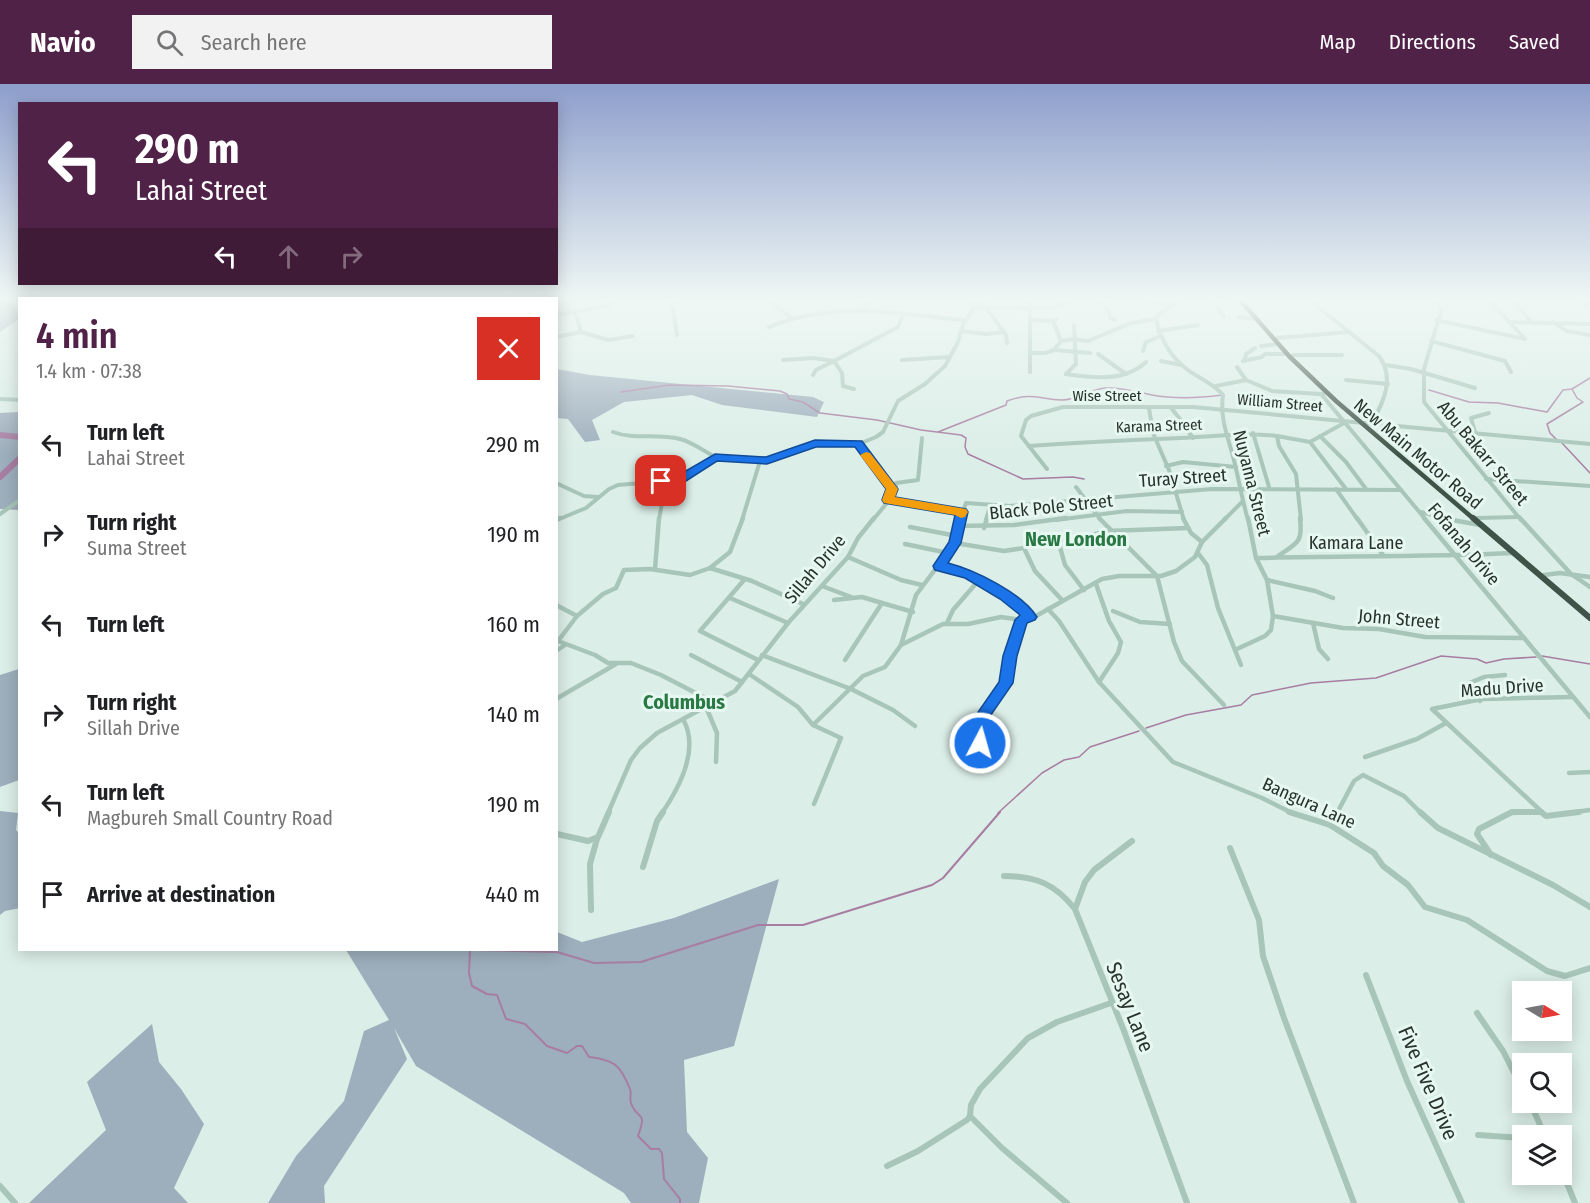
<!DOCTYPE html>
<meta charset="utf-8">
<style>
:root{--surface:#fff;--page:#f2f2f2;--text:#202124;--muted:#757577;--accent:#502247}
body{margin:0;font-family:"Fira Sans Condensed",sans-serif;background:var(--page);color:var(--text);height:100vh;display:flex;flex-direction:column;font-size:22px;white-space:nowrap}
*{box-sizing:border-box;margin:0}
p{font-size:20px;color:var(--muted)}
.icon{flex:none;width:33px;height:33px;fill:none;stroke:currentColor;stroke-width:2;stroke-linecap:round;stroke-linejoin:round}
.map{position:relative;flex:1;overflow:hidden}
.panel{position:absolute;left:18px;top:213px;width:540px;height:654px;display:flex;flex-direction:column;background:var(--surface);border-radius:0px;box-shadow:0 3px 15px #0003}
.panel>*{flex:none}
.guide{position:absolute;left:18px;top:18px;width:540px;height:183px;border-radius:0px;box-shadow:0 3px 15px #0003;background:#502247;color:#fff;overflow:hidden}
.needle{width:39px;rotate:100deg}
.controls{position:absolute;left:1512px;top:897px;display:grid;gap:12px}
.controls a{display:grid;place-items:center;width:60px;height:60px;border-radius:0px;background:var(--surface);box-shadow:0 3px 15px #0003;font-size:30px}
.pin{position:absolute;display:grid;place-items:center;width:51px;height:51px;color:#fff;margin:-26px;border-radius:12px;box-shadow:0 3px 9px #0006}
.me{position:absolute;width:66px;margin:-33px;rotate:6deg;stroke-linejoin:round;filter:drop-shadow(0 0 4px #0008)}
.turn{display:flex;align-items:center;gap:21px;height:126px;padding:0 18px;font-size:27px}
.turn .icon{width:78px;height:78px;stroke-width:2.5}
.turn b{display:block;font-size:42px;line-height:51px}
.lanes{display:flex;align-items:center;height:57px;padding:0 18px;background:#0003;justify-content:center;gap:30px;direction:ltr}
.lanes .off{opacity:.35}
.round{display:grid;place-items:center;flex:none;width:63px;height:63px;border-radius:0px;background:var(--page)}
.headline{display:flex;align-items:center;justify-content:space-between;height:102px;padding:0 18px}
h1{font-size:36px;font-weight:600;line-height:45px;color:var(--accent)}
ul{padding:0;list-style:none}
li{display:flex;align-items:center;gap:18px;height:90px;padding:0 18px}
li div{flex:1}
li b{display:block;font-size:22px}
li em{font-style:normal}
header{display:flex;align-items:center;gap:36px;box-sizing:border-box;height:84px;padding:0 30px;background:var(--accent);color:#fff}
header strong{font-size:28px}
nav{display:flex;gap:33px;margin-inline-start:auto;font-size:21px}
.search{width:420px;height:54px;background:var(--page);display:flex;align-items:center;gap:15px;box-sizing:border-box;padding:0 21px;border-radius:0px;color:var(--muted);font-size:22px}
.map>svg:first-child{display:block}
.green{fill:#9daebc}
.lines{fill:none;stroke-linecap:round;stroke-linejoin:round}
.stream-far1{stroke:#a87da2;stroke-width:1.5}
.stream{stroke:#a87da2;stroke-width:2}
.river{stroke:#a87da2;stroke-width:6}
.minor-far2{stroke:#a8c5b9;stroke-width:4}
.minor-far1{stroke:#a8c5b9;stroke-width:4.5}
.minor{stroke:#a8c5b9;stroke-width:6}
.highway-far1{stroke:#3f5348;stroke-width:4.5}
.highway{stroke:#3f5348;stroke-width:6}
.route{fill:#1a73e8;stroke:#114b97;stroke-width:1.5}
.slow{fill:#f59e0b}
.labels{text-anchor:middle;stroke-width:6;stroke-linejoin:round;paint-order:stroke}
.far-street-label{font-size:15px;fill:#27332c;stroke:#e7f7f1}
.street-label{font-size:18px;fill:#27332c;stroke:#e7f7f1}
.neighbourhood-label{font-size:20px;font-weight:bold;fill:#297945;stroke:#e7f7f1}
.near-street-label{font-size:21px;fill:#27332c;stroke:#e7f7f1}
</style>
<header>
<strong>Navio</strong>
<div class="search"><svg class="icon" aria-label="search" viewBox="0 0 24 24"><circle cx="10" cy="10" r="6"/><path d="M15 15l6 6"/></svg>Search here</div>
<nav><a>Map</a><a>Directions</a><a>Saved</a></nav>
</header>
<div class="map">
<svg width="1590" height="1119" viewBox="0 0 1590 1119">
<rect width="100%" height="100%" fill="#dbeee7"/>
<!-- green -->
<g class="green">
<polygon points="0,215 10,215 19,231 19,235 0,248"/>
<polygon points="557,285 590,291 813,313 824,318 817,333 722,321 692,311 624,318 592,336 600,356 585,358 568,335 557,334"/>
<polygon points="19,328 19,426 0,425 0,329"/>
<polygon points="19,585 19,696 0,703 0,591"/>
<polygon points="0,727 18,729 16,746 19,749 20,824 5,827 0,831"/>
<polygon points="779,795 734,962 684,976 687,1048 708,1074 699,1119 631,1119 624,1109 416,982 394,944 407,975 324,1102 325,1119 268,1119 296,1072 344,1017 364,947 389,936 346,866 556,866 557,848 582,858 674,834"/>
<polygon points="152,940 159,978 181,1005 204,1040 174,1104 188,1119 29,1119 106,1046 87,998"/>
</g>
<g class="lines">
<!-- stream-far1 -->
<g class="stream-far1">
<polyline points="1429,306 1469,318 1498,319 1547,328 1563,306 1572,305 1590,294"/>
<polyline points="621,308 669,301 728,302 780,307 787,310 789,315 803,318 820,329 877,336 921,346 961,351 966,354 965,363 968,370 1023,395 1073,393 1084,395"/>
<path d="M938,348L1006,321L1007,317C1032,308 1038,315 1062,316C1078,316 1090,305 1106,304C1122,303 1137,308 1152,311C1174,315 1200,314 1222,311"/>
<polyline points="1557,356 1550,349 1547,340 1583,318 1577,314 1572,305"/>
<polyline points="1562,359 1590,389"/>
<polyline points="1542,572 1590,580"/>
<polyline points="1146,644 1186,631 1241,621 1252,611 1311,599 1376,594 1441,572 1477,575 1486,579 1504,575 1536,573"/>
<polyline points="998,729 1042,689 1064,676 1079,673 1090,663 1139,647"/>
</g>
<!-- stream -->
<g class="stream">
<path d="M470,866L469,889L472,902L487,910L497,911L506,935L525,940L547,962L567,969L577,962H582L589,973C614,976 620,980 630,1005C632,1009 629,1014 631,1019C637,1037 648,1025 638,1052L651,1065H659L662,1069L664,1095L680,1115V1119"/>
<polyline points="478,866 557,868 594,879 641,878 758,841 803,841 932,801 943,794 1000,728"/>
</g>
<!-- river -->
<g class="river">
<polyline points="0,351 20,353"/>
<polyline points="0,393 20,374"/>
</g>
<!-- minor-far2 -->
<g class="minor-far2">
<polyline points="766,215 791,233"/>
<polyline points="900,215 905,217 911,215"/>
<polyline points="962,215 977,222 991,215"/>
<polyline points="1030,215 1030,288"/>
<polyline points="1098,215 1108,226 1110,233 1115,236"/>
<polyline points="1139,215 1162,220 1186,215"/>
<polyline points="1212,215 1224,233"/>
<path d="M1308,215L1379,272C1395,294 1384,317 1372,339"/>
<polyline points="1436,215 1441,227 1424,285 1424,318 1521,436"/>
<polyline points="1488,215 1525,255"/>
<polyline points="1512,215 1531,238"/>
<polyline points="1576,215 1590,222"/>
<polyline points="1515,217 1538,215"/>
<path d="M1175,219L1156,233C1159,253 1171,274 1188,286C1200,295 1213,299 1223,311C1219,338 1231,359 1236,385C1240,402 1243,419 1248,436"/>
<polyline points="974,224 1051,224 1070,217 1086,215"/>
<polyline points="865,225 865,220 873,215"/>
<polyline points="987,225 1006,251 1007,259"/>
<polyline points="575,227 581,248"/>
<polyline points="556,231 606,222 621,215"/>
<polyline points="1239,233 1256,235"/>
<polyline points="1057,235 1053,237 1061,257"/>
<polyline points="1031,236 1053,237"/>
<polyline points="1436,236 1525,255"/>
<polyline points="1509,238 1590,240"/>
<polyline points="1553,238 1567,247 1590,251"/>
<path d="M769,243C835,216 897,230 965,236"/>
<polyline points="961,247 986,250 1004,248"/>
<polyline points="1158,247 1198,241"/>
<polyline points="677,251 672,219 683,215"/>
<polyline points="556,253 581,248 608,256 633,252"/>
<polyline points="1277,254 1348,248"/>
<polyline points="1431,257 1505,277 1511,288"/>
<polyline points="1261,262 1278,260"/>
<polyline points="1054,266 1061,257 1073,255 1088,257 1131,239 1156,235"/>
<polyline points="1143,267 1146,258 1161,252"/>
<polyline points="1031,269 1045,269 1054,266 1090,269"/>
<polyline points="1098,270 1126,290"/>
<polyline points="1293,271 1342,271"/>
<polyline points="783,276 813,274 834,277 898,243 904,229"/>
<polyline points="902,276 949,273"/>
<polyline points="1245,276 1246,270 1255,264"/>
<polyline points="1161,277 1181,281"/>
<polyline points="1243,277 1262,273 1265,270 1288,270"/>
<polyline points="1386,281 1411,285 1475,304"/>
<polyline points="1237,283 1246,296"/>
<path d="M1066,290C1093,294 1125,298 1146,278"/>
<polyline points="1066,290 1076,280 1074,241"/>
<polyline points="813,291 816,286 834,277 842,289 843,302 854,305"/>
<polyline points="1346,296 1388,300"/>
<polyline points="1216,302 1246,296 1272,307 1321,310"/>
<polyline points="1327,309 1321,310 1426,436"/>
<polyline points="0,315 20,316"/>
<polyline points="1149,324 1153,349 1169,386 1184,436"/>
<polyline points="1172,325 1180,335"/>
<polyline points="1186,344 1193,354"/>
<path d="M613,348C634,356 658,349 680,355C692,358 704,367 715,373"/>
<polyline points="1475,348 1471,334 1489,329"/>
<polyline points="1253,349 1269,403"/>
<polyline points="1320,352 1346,378 1366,405"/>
<polyline points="1310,358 1346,405"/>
<polyline points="859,360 892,408 886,420 873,436"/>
<path d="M1029,362C1080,358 1129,356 1181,354C1213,353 1244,348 1277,352"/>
<polyline points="1166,382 1183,378 1236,383"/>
<polyline points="1047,385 1021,352 1026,336 1031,332 1063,323 1193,323 1590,360"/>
<polyline points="1486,395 1590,402"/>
<polyline points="556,399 584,412 598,413"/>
<polyline points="1076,403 1101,436"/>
<polyline points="892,405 896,403 896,399 918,396 922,354"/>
<polyline points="1336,405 1358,436"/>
<polyline points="888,416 962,428"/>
<polyline points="1421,428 1450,436"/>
<polyline points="0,430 20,416"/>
<polyline points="1476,434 1519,433"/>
<polyline points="557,436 586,424 609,405 618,401 677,396 715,373 767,377 811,360 859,360 876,353 883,348 898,317 925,300 945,282 958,258 963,241 974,224"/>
<polyline points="659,436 663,413 673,397"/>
<polyline points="742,436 760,377"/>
<polyline points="960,436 966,419 1010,422 1212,405 1401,406"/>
<polyline points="986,436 990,422"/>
<polyline points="1056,436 1127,427 1182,428"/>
<polyline points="1224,436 1243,417"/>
<polyline points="1301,436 1296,390 1279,362 1277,352 1310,358 1344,339"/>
</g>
<!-- minor-far1 -->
<g class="minor-far1">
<polyline points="1099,434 1157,492 1174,558 1182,577 1224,621"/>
<polyline points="1183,434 1191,449 1202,458"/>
<polyline points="1357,434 1383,471"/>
<polyline points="1424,434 1590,633"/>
<polyline points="1441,434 1480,441"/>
<polyline points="1520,434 1571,490 1590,503"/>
<polyline points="556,436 560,434"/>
<polyline points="958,442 1014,441 1066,434"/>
<polyline points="910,443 957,452"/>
<polyline points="984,444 987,434"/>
<polyline points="1058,456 1065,481 1084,506"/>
<polyline points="955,459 1004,467 1024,464 1037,458 1080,454 1107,447 1188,444"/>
<polyline points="905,460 948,469"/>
<polyline points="1024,464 1035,487 1062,516"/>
<polyline points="1198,469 1207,481 1218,524 1241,581"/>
<path d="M1278,472C1297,459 1303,459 1300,434"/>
<polyline points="848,473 901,496 922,501"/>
<path d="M1256,474C1342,472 1428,473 1514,469"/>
<path d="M940,482C975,486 1004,511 1030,533L1036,532L1102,495L1119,492H1161L1176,487L1195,473L1202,458L1226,434"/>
<polyline points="710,484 730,468 743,434"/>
<polyline points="655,485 659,434"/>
<polyline points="1544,491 1560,489 1590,493"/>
<polyline points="744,496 700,547 758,576"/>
<polyline points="1267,496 1315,507 1333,514"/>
<polyline points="1096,500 1109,537 1121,558 1118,569 1099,598"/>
<polyline points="822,502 851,513"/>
<polyline points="730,514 788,539"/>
<polyline points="834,516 862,513 882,519"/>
<polyline points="556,521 577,532 558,557 595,571 608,579 631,579 661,591 715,619"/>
<polyline points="1048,525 1059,537 1099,598 1173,678 1262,714 1292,729"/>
<polyline points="1113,527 1140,538 1170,540"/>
<polyline points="577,532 603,510 616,504 624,486 650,485 690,491 710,484 752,497 803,520"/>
<polyline points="1273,532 1343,544 1379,545 1425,553 1524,554"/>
<polyline points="947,539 953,526 979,496"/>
<polyline points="1313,539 1319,565 1328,575"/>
<polyline points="901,561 943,540 968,540 1001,533 1022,536 1030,533"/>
<polyline points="1237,565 1265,552 1271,546 1273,532 1267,496 1256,474 1248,434"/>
<polyline points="556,567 565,561"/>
<polyline points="691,571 742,598"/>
<polyline points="762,571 851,605 893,626 915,642"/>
<polyline points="845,576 882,519 913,528"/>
<polyline points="749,590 798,623 813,641 841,654 814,720"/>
<polyline points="556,615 616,580"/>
<polyline points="1480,617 1467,600 1484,593 1505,591"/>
<polyline points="706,623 717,649 716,678"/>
<polyline points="813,641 863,592 885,583 901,561 916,511 955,459 961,434"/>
<polyline points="1365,673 1417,655 1446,639"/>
<polyline points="963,678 980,659 981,634 1006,599 1010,571 1022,536"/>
<polyline points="1569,689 1590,688"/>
<polyline points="608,729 631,676 640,664 657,649 735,607 788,539 848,473 858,454 874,434"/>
<path d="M662,729C679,704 699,666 684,637"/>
<polyline points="1337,729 1354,697 1363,691 1404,712 1421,729"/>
<polyline points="1510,729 1541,728"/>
<polyline points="1543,729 1432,625 1482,615 1573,613"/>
<polyline points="1568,729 1590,726"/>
</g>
<!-- minor -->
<g class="minor">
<polyline points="1289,728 1330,741 1374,769 1383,782 1408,801 1425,823 1467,836 1547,887 1565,892 1590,884"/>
<polyline points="1420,728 1438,744 1553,801 1590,823"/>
<polyline points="1541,728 1546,732 1579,728"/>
<polyline points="1330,741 1337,728"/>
<polyline points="557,750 588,757 598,753 609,728"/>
<polyline points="1132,757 1094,786 1085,798 1075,825 1124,947 1187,1119"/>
<polyline points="1230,764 1259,836 1263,872 1284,934 1354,1119"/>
<polyline points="1491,771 1477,750 1479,745 1512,728 1541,728"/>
<polyline points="643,783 657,737 663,728"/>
<path d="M1004,792C1036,792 1055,800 1075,825"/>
<polyline points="591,826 590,780 597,755"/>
<polyline points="1366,891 1407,997 1462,1119"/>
<polyline points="1477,929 1503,967 1522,1004"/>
<polyline points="1530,1018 1545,1052"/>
<polyline points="970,1032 1002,1064 1067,1119"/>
<polyline points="1478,1051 1522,1054"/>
<polyline points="887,1082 918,1067 967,1036 970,1032 971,1021 980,1005 1028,954 1057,938 1111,919"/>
<polyline points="1562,1087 1575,1119"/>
<polyline points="0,1102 15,1119"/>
</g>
<!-- highway-far1 -->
<polyline class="highway-far1" points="1239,215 1289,272 1336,317 1475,436"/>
<!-- highway -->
<polyline class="highway" points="1473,434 1590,534"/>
</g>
<!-- sky -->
<linearGradient id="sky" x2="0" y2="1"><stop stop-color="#8e9ecc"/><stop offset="0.58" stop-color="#eff7f4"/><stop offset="1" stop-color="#eff7f4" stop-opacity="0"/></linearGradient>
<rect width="1590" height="372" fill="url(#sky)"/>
<!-- route -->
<path class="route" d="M815,356L862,357L898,405L895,413L966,425L968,428L961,459L948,479C975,486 1022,509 1037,533L1035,536L1027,539L1017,572L1013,599L988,635L985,664L980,665L974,664L972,659L974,634L999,598L1003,572L1015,536L1020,531L1000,515L965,494L935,486L933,482L949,458L955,431L884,419L882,416L886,405L855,363H816L767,380L717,377L686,397L661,400L655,397L661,393L679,391L715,370L766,373Z"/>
<!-- slow -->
<polygon class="slow" points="866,368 870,369 898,405 895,413 966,425 968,428 965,433 961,434 955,431 884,419 882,416 886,405 860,371"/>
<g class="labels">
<!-- far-street labels -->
<g class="far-street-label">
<text x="1107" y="317">Wise Street</text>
<text transform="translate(1280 319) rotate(5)" y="5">William Street</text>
<text transform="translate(1159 342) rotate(-2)" y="5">Karama Street</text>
</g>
<!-- street labels -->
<g class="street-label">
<text transform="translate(1483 369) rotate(50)" y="6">Abu Bakarr Street</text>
<text transform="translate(1418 370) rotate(40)" y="6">New Main Motor Road</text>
<text transform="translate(1183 394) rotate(-4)" y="6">Turay Street</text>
<text transform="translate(1252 399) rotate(76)" y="6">Nuyama Street</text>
<text transform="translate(1051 423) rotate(-6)" y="6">Black Pole Street</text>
<text x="1356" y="465">Kamara Lane</text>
<text transform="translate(1464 460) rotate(50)" y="6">Fofanah Drive</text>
<text transform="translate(815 485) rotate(-50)" y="6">Sillah Drive</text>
<text transform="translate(1399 535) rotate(5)" y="6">John Street</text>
<text transform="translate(1502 604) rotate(-4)" y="6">Madu Drive</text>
<text transform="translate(1309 719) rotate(24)" y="6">Bangura Lane</text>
</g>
<!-- neighbourhood labels -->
<g class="neighbourhood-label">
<text x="1076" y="462">New London</text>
<text x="684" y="625">Columbus</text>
</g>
<!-- near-street labels -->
<g class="near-street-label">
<text transform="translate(1130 923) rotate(68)" y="7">Sesay Lane</text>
<text transform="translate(1428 999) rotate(67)" y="7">Five Five Drive</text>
</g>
</g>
</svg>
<div class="controls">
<a><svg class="needle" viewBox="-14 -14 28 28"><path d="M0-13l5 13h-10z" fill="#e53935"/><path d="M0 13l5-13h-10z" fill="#757577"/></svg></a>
<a><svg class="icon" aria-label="search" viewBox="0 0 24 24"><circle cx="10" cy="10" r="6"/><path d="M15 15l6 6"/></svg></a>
<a><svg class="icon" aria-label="layers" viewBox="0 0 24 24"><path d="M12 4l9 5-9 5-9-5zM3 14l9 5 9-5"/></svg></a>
</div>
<div class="pin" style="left:661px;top:397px;background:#d93025"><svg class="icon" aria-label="arrive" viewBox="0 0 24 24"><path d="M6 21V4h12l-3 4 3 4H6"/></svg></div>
<svg class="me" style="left:980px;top:659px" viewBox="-20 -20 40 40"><circle r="17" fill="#1a73e8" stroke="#fff" stroke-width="3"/><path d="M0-11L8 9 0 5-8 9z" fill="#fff"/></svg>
<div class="guide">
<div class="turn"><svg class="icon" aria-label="left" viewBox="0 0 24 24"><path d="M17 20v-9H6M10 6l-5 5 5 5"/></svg><div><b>290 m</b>Lahai Street</div></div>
<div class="lanes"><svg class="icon" aria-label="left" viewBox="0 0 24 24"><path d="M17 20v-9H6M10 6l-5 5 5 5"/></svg><svg class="icon off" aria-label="ahead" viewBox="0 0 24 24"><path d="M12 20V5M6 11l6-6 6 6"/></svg><svg class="icon off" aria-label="right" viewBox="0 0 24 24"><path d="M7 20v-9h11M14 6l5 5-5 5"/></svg></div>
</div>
<section class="panel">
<div class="headline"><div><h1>4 min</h1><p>1.4 km · 07:38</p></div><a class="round" style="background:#d93025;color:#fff"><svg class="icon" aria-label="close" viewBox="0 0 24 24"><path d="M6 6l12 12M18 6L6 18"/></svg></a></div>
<ul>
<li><svg class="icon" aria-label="left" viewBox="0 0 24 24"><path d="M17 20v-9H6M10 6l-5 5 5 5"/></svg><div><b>Turn left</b><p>Lahai Street</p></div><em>290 m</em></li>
<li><svg class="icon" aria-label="right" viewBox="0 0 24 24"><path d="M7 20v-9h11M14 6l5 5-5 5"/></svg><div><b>Turn right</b><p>Suma Street</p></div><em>190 m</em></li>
<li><svg class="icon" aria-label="left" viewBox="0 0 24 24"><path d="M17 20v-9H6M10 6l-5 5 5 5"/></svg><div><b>Turn left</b></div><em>160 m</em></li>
<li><svg class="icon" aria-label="right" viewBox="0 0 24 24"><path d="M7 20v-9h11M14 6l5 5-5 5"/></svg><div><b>Turn right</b><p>Sillah Drive</p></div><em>140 m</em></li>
<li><svg class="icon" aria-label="left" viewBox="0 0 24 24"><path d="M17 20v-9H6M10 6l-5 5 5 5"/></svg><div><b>Turn left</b><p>Magbureh Small Country Road</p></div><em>190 m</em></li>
<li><svg class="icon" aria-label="arrive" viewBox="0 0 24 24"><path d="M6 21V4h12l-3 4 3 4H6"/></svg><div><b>Arrive at destination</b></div><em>440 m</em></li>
</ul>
</section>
</div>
